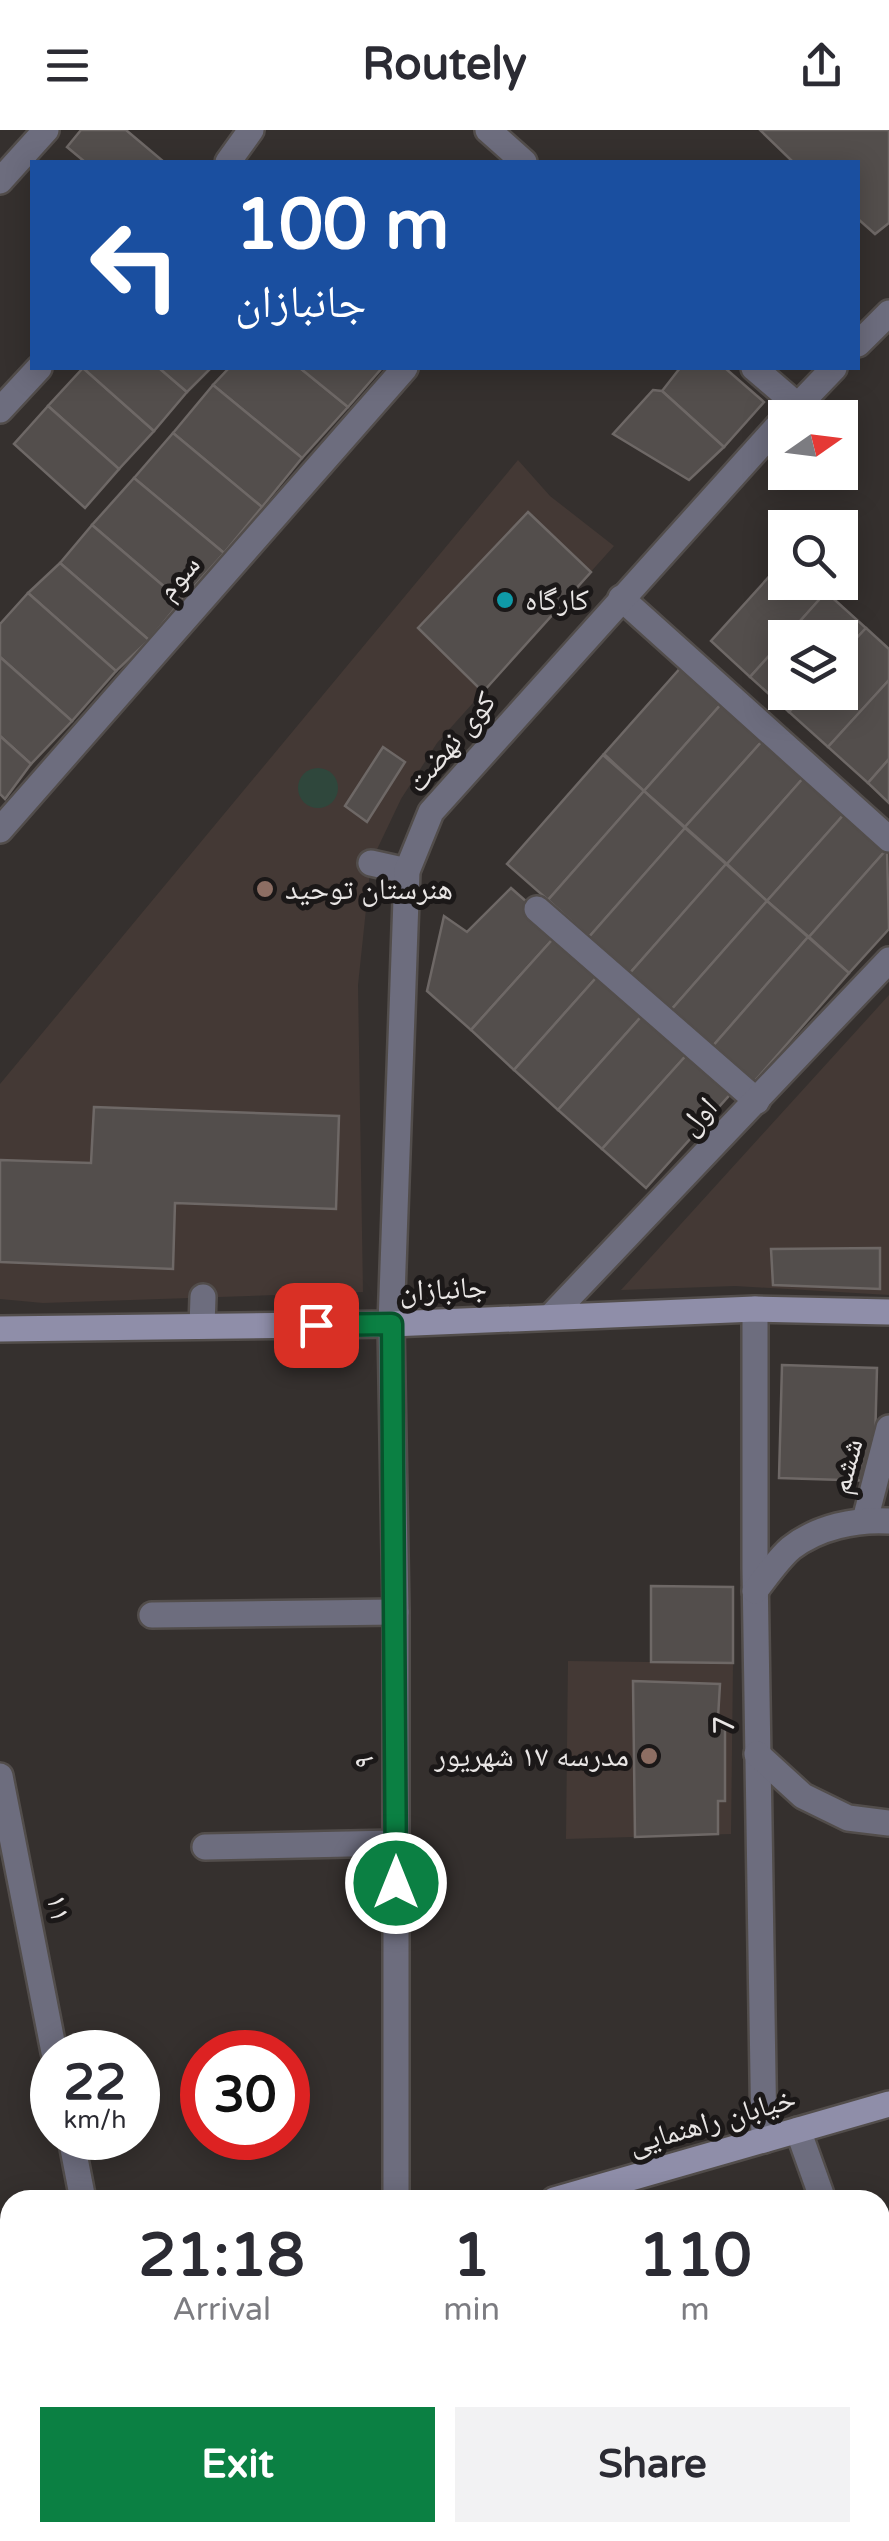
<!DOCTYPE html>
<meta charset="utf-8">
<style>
:root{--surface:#fff;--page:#f2f2f3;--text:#2b2b33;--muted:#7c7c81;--accent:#0b8043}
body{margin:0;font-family:"Varela Round","Noto Naskh Arabic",sans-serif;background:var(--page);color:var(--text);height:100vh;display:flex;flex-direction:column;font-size:38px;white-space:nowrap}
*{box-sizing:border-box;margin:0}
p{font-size:32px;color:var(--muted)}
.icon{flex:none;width:55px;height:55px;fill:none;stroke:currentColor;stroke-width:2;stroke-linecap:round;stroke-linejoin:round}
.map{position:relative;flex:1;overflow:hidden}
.drawer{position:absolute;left:0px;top:2060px;width:890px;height:352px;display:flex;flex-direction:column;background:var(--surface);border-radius:30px 30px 0 0;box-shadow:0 5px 25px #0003}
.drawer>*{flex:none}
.hud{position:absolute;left:30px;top:30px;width:830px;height:210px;border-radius:0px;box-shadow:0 5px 25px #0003;background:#1a4fa0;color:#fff;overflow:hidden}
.needle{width:65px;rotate:76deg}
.fabs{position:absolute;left:768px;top:270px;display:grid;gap:20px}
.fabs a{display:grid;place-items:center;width:90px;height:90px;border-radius:0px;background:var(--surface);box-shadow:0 5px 25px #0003;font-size:50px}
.speed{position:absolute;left:30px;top:1900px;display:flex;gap:20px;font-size:50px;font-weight:700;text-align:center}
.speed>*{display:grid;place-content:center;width:130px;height:130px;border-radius:50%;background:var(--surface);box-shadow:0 5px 25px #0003;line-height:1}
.speed small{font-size:25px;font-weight:400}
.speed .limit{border:15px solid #d22;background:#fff;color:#111}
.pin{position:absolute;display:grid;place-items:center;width:85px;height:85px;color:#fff;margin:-42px;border-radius:20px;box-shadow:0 5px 15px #0006}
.me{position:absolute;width:110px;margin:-55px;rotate:0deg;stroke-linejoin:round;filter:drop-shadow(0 0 8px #0008)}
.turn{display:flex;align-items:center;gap:35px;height:210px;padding:0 40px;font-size:45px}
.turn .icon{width:130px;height:130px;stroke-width:2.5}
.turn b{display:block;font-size:70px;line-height:85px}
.eta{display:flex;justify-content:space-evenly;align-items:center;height:170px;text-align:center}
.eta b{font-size:60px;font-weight:800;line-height:70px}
.cta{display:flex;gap:20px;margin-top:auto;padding:20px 40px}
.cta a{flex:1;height:115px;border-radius:0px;background:var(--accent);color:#fff;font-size:40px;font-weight:800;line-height:115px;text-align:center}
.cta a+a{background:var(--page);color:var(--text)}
header{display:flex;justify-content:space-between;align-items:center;height:130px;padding:0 40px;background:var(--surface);font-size:45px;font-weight:800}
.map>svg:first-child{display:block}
.built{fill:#443935}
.green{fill:#2f473c}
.building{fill:#534e4c;stroke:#6e6866;stroke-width:2.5}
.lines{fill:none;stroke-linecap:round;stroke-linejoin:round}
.minor-casing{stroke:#524d4b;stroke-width:30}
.tertiary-casing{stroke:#524d4b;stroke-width:30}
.secondary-casing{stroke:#524d4b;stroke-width:30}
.minor{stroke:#6d6d7e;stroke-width:25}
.tertiary{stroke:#6d6d7e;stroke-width:25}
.secondary{stroke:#8f8ea9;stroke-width:25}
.route-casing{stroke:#07532c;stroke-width:25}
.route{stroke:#0b8043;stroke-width:18}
.culture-dot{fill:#0f9aa8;stroke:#1b1818;stroke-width:4}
.education-dot{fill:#8d6e63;stroke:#1b1818;stroke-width:4}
.labels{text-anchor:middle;stroke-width:10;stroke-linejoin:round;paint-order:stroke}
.street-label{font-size:30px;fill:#e9e6e5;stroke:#1b1818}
.poi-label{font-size:30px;fill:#e9e6e5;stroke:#1b1818;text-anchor:start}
</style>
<header><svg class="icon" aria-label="menu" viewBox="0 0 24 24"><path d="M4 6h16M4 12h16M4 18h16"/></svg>Routely<svg class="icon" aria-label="share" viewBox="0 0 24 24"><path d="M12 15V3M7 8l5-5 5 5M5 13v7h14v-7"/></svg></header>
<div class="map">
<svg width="889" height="2411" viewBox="0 0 889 2411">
<rect width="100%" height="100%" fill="#35302e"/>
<!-- built -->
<g class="built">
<polygon points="518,330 550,366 614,416 437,613 401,669 371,732 358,855 363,1162 43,1173 0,1169 0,954"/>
<polygon points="889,865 889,1165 735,1156 621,1160"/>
<polygon points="568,1531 733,1533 731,1704 566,1709"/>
</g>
<!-- green -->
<circle class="green" cx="318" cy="658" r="20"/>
<!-- building -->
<g class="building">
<polygon points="81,0 126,0 164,32 85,32 67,17"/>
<polygon points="760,0 889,0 889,93 875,104 858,89 858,32 793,32"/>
<polygon points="83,238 154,301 119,339 48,276"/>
<polygon points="83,238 159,238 187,262 154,301"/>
<polygon points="159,238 211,238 187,262"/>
<polygon points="229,238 300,238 348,277 302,328 213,255"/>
<polygon points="300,238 382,238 348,277"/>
<polygon points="680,238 725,238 764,272 724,317 662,261"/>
<polygon points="213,255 302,328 262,377 173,303"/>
<polygon points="653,260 662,261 724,317 689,350 613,304"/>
<polygon points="48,276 119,339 85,378 14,314"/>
<polygon points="173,303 262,377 224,423 134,348"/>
<polygon points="134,348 224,423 181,471 92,395"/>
<polygon points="528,382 591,442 483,562 418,498"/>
<polygon points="92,395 181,471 149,510 60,433"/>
<polygon points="785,429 785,452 816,452 826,462 750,547 711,511"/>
<polygon points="60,433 149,510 116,541 28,463"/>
<polygon points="826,462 866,498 840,526 840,508 785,508"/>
<polygon points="28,463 116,541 72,591 0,527 0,494"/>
<polygon points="866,498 889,519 889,550 828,617 789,582 807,562 840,562 840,526"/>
<polygon points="785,508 785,562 807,562 789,582 750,547"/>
<polygon points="0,527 72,591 31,634 0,606"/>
<polygon points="683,535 723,572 644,661 604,624"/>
<polygon points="889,550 889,629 868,653 828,617"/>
<polygon points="723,572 764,609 685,697 644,661"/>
<polygon points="0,606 31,634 5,669 0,664"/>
<polygon points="764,609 805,646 727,734 685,697"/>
<polygon points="383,617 405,632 367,692 345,676"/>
<polygon points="603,625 644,661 548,770 507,734"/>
<polygon points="889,629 889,673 868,653"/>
<polygon points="805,646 846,682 767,771 727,734"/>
<polygon points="644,661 685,698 589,807 548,770"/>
<polygon points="846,682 887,719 809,807 767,771"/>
<polygon points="685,698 726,734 630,843 589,807"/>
<polygon points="887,719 889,799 849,843 809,807"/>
<polygon points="726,734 767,771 671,880 630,843"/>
<polygon points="511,758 560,801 471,900 427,861 444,786 467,802"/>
<polygon points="767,771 808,807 712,917 671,880"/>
<polygon points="560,801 603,840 514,940 471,900"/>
<polygon points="808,807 849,843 753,953 712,917"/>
<polygon points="603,840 647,880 558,980 514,940"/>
<polygon points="647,880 691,920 602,1019 558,980"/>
<polygon points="691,920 735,959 646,1058 602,1019"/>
<polygon points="94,977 339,986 336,1079 175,1073 173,1139 0,1132 0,1030 91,1033"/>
<polygon points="880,1118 880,1159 773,1155 771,1119"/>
<polygon points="782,1235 877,1238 874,1351 779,1348"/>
<polygon points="651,1456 733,1457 733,1533 651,1532"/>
<polygon points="633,1551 720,1554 718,1588 725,1591 725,1671 718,1671 718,1704 635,1707"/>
</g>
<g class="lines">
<!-- minor casing -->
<g class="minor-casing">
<g id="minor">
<polyline points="488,0 524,32"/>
<polyline points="228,32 251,0"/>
<polyline points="0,51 46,0"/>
<polyline points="754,238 797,275"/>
<polyline points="0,280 39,238"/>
<polyline points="621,468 889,709"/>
<polyline points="0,700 405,238"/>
<polyline points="371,733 407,741"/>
<polyline points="537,779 757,971"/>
<polyline points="755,1179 755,1439 764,2010"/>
<polyline points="552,1185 889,830"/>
<polyline points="391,1194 396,1482 396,2070"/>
<polyline points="202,1196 203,1167"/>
<polyline points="865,1390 889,1298"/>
<path d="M755,1461C766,1447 778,1429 791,1418C818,1397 856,1389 889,1391"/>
<polyline points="152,1485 396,1482"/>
<polyline points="757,1624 803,1666 848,1688 889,1693"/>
<polyline points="0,1646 54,1922"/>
<polyline points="205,1717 396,1713"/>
<polyline points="798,2000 823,2070"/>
<polyline points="71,2008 83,2070"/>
<polyline points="880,2250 889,2280"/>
<polyline points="0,2394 16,2411"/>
<polyline points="755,2411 760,2402"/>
</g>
</g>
<!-- tertiary casing -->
<g class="tertiary-casing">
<g id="tertiary">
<polyline points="858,214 889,183"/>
<polyline points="786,288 834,238"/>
<polyline points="391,1194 407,741 431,682 785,288"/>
</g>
</g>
<!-- secondary casing -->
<g class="secondary-casing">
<g id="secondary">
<polyline points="0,1199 391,1194 755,1179 889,1182"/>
<polyline points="554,2070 889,1974"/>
<polyline points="0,2228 10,2225"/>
</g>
</g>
<!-- minor -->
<use href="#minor" class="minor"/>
<!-- tertiary -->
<use href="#tertiary" class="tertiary"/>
<!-- secondary -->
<use href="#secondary" class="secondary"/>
</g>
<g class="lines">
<!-- route casing -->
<g class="route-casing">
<polyline id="route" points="316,1195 392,1194 396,1753"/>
</g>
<!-- route -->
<use href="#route" class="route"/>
</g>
<!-- markers -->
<circle class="culture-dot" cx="505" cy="470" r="10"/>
<g class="education-dot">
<circle cx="265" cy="759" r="10"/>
<circle cx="649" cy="1626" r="10"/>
</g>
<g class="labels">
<!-- street labels -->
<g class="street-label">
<text transform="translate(178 447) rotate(-49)" y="10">سوم</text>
<text transform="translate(451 612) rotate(-50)" y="10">کوی نهضت</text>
<text transform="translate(698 986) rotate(-46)" y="10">اول</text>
<text transform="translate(443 1159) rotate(-3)" y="10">جانبازان</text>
<text transform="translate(846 1336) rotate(-75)" y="10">ششم</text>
<text transform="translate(724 1595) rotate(-91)" y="10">7</text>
<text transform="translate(363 1632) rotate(-90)" y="10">۹</text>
<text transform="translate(59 1778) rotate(79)" y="10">۱۱</text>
<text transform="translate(712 1991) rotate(-16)" y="10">خیابان راهنمایی</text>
</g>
<!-- poi labels -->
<g class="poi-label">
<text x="525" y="480">کارگاه</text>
<text x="285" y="769">هنرستان توحید</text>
<text x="629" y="1636" text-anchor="end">مدرسه ۱۷ شهریور</text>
</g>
</g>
</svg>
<div class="fabs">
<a><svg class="needle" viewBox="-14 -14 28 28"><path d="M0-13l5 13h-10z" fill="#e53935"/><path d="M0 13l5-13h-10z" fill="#7c7c81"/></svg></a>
<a><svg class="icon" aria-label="search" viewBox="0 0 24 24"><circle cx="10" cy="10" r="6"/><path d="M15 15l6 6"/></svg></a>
<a><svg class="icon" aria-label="layers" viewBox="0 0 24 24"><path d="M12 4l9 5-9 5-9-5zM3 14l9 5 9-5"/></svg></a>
</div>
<div class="speed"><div>22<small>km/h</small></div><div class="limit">30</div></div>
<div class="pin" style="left:316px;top:1195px;background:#d93025"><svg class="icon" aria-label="arrive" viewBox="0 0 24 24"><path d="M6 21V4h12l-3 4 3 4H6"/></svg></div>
<svg class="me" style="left:396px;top:1753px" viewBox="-20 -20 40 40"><circle r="17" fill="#0b8043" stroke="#fff" stroke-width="3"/><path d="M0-11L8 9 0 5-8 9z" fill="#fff"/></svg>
<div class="hud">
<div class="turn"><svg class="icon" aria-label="left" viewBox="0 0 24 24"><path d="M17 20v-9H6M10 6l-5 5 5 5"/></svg><div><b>100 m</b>جانبازان</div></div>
</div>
<section class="drawer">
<div class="eta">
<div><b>21:18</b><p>Arrival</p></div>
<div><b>1</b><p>min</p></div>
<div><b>110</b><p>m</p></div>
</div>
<div class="cta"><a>Exit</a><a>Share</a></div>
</section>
</div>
